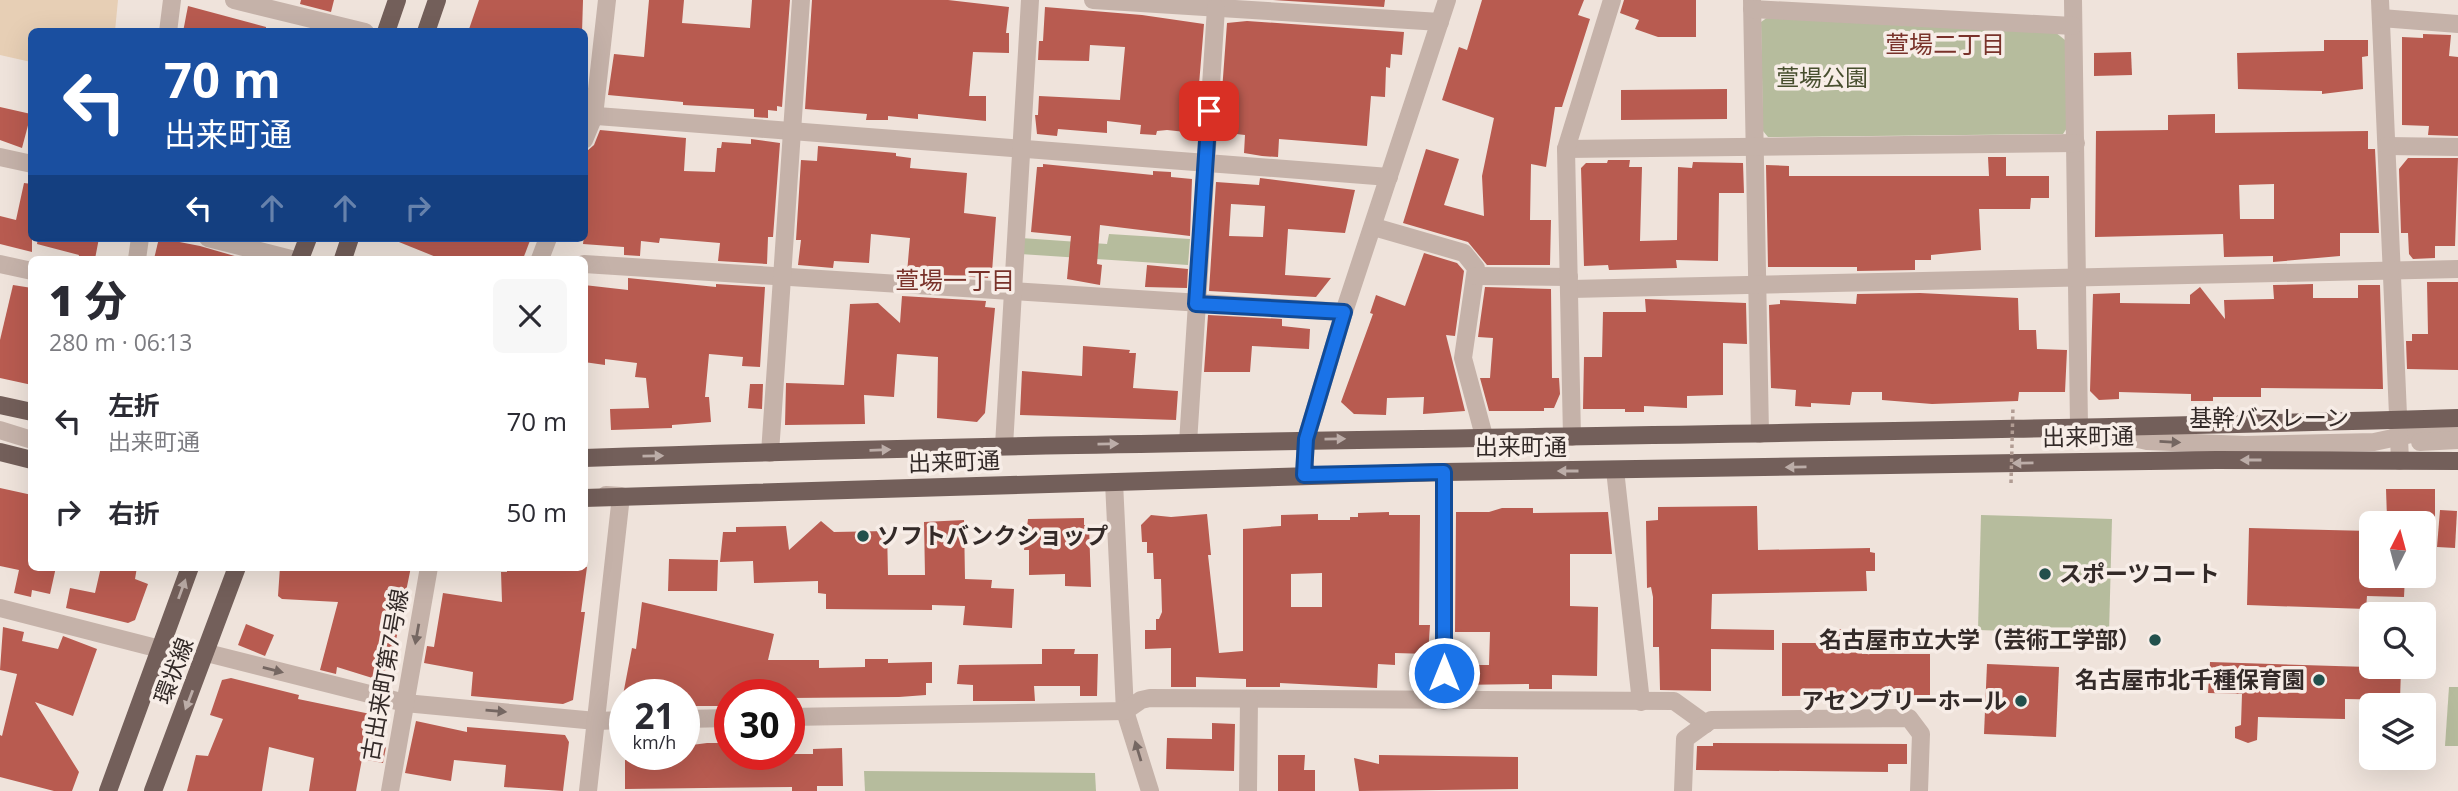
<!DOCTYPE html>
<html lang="ja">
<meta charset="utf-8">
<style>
:root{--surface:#fff;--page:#f7f7f7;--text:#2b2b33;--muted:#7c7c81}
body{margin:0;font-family:"Open Sans","Noto Sans JP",sans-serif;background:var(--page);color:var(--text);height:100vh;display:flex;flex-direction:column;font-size:26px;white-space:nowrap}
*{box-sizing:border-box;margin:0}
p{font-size:23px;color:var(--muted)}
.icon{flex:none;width:38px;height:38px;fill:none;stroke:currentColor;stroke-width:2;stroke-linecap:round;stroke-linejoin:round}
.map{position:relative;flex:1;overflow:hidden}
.drawer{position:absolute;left:28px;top:256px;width:560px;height:315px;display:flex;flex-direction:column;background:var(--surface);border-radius:10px;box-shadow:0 7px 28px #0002}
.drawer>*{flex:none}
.guide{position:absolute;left:28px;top:28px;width:560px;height:214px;border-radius:10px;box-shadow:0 7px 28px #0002;background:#1a4fa0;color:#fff;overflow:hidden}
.needle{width:46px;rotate:6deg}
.fabs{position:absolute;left:2359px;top:511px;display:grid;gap:14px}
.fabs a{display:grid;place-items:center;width:77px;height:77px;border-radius:10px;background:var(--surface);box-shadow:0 7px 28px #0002;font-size:35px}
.speed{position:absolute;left:609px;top:679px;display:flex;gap:14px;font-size:35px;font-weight:700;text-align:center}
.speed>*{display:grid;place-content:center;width:91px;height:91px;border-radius:50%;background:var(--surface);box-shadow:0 7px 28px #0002;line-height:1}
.speed small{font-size:18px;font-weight:400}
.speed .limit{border:10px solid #d22;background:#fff;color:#111}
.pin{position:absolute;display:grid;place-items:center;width:60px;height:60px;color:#fff;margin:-30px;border-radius:14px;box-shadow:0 4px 10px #0006}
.me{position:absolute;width:77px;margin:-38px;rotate:0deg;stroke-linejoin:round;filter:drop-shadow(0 0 5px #0008)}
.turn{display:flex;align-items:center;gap:24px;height:147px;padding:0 21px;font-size:32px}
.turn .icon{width:91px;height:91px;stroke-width:2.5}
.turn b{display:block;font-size:49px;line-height:60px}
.lanes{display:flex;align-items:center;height:66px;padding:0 21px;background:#0003;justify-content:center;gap:35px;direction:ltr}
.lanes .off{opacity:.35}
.round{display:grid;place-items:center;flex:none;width:74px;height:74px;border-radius:10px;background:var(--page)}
.overview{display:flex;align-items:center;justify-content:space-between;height:119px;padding:0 21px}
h1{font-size:42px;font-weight:800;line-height:52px}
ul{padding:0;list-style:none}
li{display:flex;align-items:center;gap:21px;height:91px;padding:0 21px}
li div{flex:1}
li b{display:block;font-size:26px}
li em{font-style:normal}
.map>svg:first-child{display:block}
.green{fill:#b6bc9d}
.sand{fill:#e7cfb5}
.building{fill:#b85b50;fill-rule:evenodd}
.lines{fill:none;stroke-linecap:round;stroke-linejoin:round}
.minor{stroke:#c5b2a9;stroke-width:18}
.major{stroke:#735f5a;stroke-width:18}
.path-bridge{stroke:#b19c93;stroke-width:3.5;stroke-dasharray:3.5 3.5;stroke-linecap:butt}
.oneway{fill:#bcada8}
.oneway2{fill:#756762}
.route-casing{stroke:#114b97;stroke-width:18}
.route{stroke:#1a73e8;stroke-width:12}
.poi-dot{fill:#22504c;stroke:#f7ede7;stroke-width:2.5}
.labels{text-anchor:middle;stroke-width:7;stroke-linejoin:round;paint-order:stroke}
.park-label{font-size:23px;fill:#474e2e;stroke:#f7ede7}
.street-label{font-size:23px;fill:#332a28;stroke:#f7ede7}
.poi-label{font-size:23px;font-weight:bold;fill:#332a28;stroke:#f7ede7;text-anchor:end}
.neighbourhood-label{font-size:24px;fill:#79322a;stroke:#f7ede7}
</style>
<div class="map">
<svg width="2458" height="791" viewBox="0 0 2458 791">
<rect width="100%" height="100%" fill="#efe3db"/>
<!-- green -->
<g class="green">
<polygon points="1768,17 2055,32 2065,40 2067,128 2063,134 1768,137 1763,131 1761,22"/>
<polygon points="1109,234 1190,239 1188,265 1020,254 1021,238 1107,244"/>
<polygon points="1981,515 2112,519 2109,634 1978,630"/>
<polygon points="2449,687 2458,687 2458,746 2445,746"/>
<polygon points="864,771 1095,773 1096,791 865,791"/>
</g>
<!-- sand -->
<polygon class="sand" points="0,0 118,0 115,31 32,32 31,62 0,55"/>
<!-- building -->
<g class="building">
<polygon points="301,0 334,0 331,12 300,4"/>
<polygon points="479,0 583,0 582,32 468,32"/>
<polygon points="649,0 684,0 682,23 750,28 752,0 790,0 782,107 777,106 777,111 768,110 768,118 754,117 754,109 683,105 683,102 608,95 614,54 644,57"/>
<polygon points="812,0 948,0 1009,7 1006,33 1009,33 1009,53 973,52 969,96 986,96 986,121 918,114 918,119 888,116 888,120 866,120 867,114 805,109"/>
<polygon points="1273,0 1385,0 1384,7"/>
<polygon points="1482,0 1584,0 1578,15 1590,19 1562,107 1555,107 1546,167 1531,164 1530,220 1551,220 1550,265 1487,265 1468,242 1403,223 1426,149 1459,159 1444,205 1484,216 1482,176 1494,118 1442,100 1459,47 1467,50"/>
<polygon points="1624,0 1696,0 1696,37 1658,37 1635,29 1639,20 1620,13"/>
<polygon points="188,6 266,27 266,32 183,32"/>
<polygon points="1045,7 1142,15 1204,24 1195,133 1167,130 1157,131 1156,135 1140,134 1141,125 1107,121 1107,133 1058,129 1057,136 1037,134 1035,115 1038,115 1039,96 1120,100 1125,47 1090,45 1089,61 1038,60 1039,41 1043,41"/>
<polygon points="1247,21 1404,32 1402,55 1391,54 1390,68 1386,67 1385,97 1371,96 1367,146 1279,139 1278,157 1262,156 1244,153 1245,135 1219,132 1227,23"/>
<polygon points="2423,34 2451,35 2449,56 2458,57 2458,136 2428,135 2429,126 2402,125 2402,37 2423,38"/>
<polygon points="2324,40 2368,40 2368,56 2362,57 2363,89 2322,94 2322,91 2238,89 2237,53 2324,51"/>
<polygon points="2131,52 2132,75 2094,76 2094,53"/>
<polygon points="1727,89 1727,119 1621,120 1621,90"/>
<polygon points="0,107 31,114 22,148 0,140"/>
<path d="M2215,114V133L2368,131V149H2375L2379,233H2340V256L2273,262V256L2224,257L2223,234L2095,237L2096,131L2168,130V115ZM2274,184V219H2240L2239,185Z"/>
<polygon points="600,130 686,138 684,171 715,172 717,148 721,148 722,142 751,144 751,139 780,143 773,237 768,237 767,264 718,261 720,243 660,238 659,243 641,241 640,256 624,255 624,247 583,244 588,202 584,202 587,151 594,145"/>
<polygon points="818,146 896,153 896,156 911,158 910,168 967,173 964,213 996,217 992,272 989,271 988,278 907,273 910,238 871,234 869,263 834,261 833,268 798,265 801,240 796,240 801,160 817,161"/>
<polygon points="1988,157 2006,157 2006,176 2049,176 2049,198 2031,198 2030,209 1979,209 1981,250 1931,255 1931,260 1915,260 1915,270 1857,271 1857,267 1768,267 1766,165 1789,166 1789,176 1989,176"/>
<polygon points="2408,158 2458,158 2455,246 2435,246 2435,258 2413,259 2409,254 2408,233 2401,233 2399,169"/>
<polygon points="1608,160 1630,160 1629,167 1642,167 1640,241 1677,240 1678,167 1692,168 1693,162 1743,163 1744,193 1719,193 1718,261 1676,260 1677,268 1609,270 1608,265 1584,266 1581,168 1586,163 1607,163"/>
<polygon points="1043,164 1153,175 1153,171 1171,172 1171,177 1192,179 1190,236 1100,225 1097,264 1102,265 1100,285 1067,279 1071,236 1031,232 1037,167 1043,167"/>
<path d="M1260,178L1355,190L1345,233L1288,229L1285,275L1331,278L1316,297L1209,291L1216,182L1259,185ZM1231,204L1265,206L1263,237L1229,236Z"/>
<polygon points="24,183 32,184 32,252 0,244 0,216 16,220"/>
<polygon points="38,238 99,238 95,259 78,259 79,255 37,244"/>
<polygon points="159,238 200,246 245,259 154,259"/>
<polygon points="389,238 531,238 523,259 441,259"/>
<polygon points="1424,253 1457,263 1464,271 1455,336 1446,335 1465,411 1423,414 1424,397 1387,398 1386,415 1354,414 1341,402 1373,314 1370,313 1376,295 1405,306"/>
<polygon points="1147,265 1188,269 1187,288 1145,287"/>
<polygon points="628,278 716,287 716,284 765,287 760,367 742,366 743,357 709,354 705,397 709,397 711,422 672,425 672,428 611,430 610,409 649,408 646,378 635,377 637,363 605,359 605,365 584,362 584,285 628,290"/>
<polygon points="2427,282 2458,282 2458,370 2407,369 2406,341 2412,341 2412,334 2428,334"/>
<polygon points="2313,284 2313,298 2358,298 2358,285 2380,285 2383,389 2261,388 2261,397 2213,397 2213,401 2191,401 2191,394 2119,392 2119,399 2099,400 2090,391 2093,294 2120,293 2120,303 2190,304 2190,295 2200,287 2225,319 2224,300 2274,299 2273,285"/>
<polygon points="13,285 32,288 32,385 0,378 0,340"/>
<polygon points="1485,287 1551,289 1552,378 1559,378 1560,394 1554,408 1544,408 1544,411 1489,411 1480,378 1490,378 1493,338 1478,337"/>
<polygon points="1920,293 2018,298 2019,330 2036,330 2037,349 2067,350 2065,392 2019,392 2018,401 1932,404 1882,400 1882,392 1852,392 1850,405 1811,403 1811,407 1795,406 1796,390 1771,388 1769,305 1780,304 1780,300 1856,304 1857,294"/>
<polygon points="902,296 986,301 985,307 995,308 985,413 977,422 937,418 938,357 897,354 894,397 864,395 865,424 785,425 786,383 844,385 850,304 878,303 900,323"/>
<polygon points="1645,299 1746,303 1747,344 1723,343 1723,395 1687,396 1687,408 1644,406 1644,412 1625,412 1625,409 1583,409 1584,357 1602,357 1603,312 1646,312"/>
<polygon points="1208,315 1282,319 1282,326 1310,329 1309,349 1252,346 1250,372 1204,372"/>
<polygon points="1083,346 1130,350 1129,353 1136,353 1133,388 1178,391 1176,420 1020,415 1022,371 1082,376"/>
<polygon points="750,384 763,384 762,409 748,408"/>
<polygon points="0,488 32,495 32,567 56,567 50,594 32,590 31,597 14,593 19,570 0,566"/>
<polygon points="2386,489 2435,489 2435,518 2387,518"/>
<polygon points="1757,506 1758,550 1870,548 1870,552 1875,553 1875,571 1866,571 1867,591 1712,594 1711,629 1774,630 1774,650 1711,649 1711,691 1660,690 1659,647 1653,647 1653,597 1651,587 1647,588 1646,521 1658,520 1658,507"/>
<polygon points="1502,508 1533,508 1533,513 1608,512 1612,554 1570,554 1570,606 1598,607 1597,676 1552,675 1552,689 1529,689 1529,684 1455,685 1456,665 1489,665 1490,632 1455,632 1456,512 1489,512"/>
<polygon points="2440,510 2457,511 2455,548 2437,547"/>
<path d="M1389,512V515H1420L1419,625H1430L1428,654L1395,653V665L1378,664L1377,688L1280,683V687H1246V679L1196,677V687H1171V648L1145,649V630H1156V619H1159L1162,612L1161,579H1154L1153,553H1147V542H1142L1141,525L1151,515L1171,517L1207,514L1211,555H1208L1219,653L1243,651V529L1281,526V515L1318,514V520H1350V517H1358V513ZM1322,573V607H1291V574Z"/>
<polygon points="1084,518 1084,525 1089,525 1091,587 1065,586 1065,574 1029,575 1029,550 1024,550 1028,519"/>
<polygon points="964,520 965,579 992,580 991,588 1014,589 1012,628 963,625 965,606 932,605 932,610 826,609 826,594 818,593 818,581 754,583 753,561 720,562 723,532 736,532 736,527 786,526 789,550 821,521 834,532 887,531 888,575 925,575 924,522"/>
<polygon points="2249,528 2371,531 2371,576 2405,576 2404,597 2367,596 2366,609 2247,605"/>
<polygon points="669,559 718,560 717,591 668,591"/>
<polygon points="101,567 137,567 135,579 148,584 135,620 128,623 66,608 70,588 95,593"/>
<polygon points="280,567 411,567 396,640 399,641 395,658 392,662 388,661 382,681 337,667 336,674 320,670 338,602 282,599 278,596"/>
<polygon points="507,567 587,567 581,612 585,612 573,700 563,704 471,696 473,672 424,663 427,646 434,647 443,593 502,602 501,572 507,572"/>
<polygon points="642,602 774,634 768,660 819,660 819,668 865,667 865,659 888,659 888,663 932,662 932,683 926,683 926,695 899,697 789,698 786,691 740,692 740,695 730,695 730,706 689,706 689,695 623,695 632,648 636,649"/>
<polygon points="246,624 274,635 265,656 238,645"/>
<polygon points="3,627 24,632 22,641 58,649 63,636 97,649 73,716 35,702 79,772 72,791 54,791 0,777 0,735 2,736 17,674 0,670"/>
<polygon points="1825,629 1862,629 1862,654 1930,654 1930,695 1782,696 1782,643 1826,643"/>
<polygon points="1042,649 1075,649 1074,654 1098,654 1097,696 1080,696 1080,686 1034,686 1035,701 973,701 973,685 957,684 959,665 1042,664"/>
<polygon points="2210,662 2401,668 2400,700 2345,699 2345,719 2258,717 2257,740 2248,743 2235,738 2235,727 2241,725 2242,694 2208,693"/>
<polygon points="1987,664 2059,667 2056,737 1984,734"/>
<polygon points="231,678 299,695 298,699 380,716 371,749 378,745 386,747 383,763 362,759 356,791 309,791 314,758 269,747 262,791 187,791 196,755 208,756 223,719 210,715 222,680"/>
<polygon points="416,721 467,732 467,727 565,735 569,742 563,791 504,787 506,765 454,760 451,781 405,773"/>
<polygon points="1212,723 1235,724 1234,771 1166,769 1167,738 1212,739"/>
<polygon points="707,743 730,743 730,754 734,754 734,758 774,758 774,754 813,754 813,749 842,748 843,786 817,786 817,791 792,791 792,787 625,789 625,760 664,760 664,754 684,754 684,746"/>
<polygon points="1713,743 1907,744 1907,764 1888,764 1888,772 1696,770 1697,746 1713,746"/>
<polygon points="1278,755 1305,755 1304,770 1315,770 1315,791 1278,791"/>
<polygon points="1379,755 1518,757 1518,789 1359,791 1354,758 1379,764"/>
</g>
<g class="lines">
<!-- minor -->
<g class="minor">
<polyline points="234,0 365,32"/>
<polyline points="1093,0 1440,22"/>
<polyline points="1752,0 1760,434"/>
<polyline points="2073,0 2079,426 2147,441 2245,445 2374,442 2458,424"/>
<polyline points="2380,0 2400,461"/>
<polyline points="1752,9 2073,26"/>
<polyline points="2381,18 2458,24"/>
<polyline points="168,32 172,0"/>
<polyline points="584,115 1389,177"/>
<polyline points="584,140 594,116 607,0"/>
<polyline points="2387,146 2458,147"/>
<polyline points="1566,149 2076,143"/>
<polyline points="0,157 32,164"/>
<polyline points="1374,227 1464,253 1476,268 1463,358 1484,436"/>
<polyline points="208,238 291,259"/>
<polyline points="137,259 140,238"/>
<polyline points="540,259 548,238"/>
<polyline points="0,264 32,271"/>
<polyline points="584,264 1344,312"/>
<polyline points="1476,276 1569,277"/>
<polyline points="1571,289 2458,269"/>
<polyline points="0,430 32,440"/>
<polyline points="1572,437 1566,149 1612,0"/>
<polyline points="2420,442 2458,440"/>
<polyline points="1188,443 1216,8"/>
<polyline points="1004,446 1030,0"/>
<polyline points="770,453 801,0"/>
<polyline points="1615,470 1641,702"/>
<polyline points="1304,475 1306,439 1344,312 1447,0"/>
<polyline points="1114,482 1125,711 1150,791"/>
<polyline points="0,608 160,649"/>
<polyline points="207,653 405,703 596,721 625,720"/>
<polyline points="1444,701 1444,472"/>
<polyline points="789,717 1125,711 1141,700 1150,698 1674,701 1706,724"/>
<polyline points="684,719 730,718"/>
<polyline points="390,791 429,567"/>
<polyline points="588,791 621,496 606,495"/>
<polyline points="1248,791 1249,699"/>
<polyline points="1683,791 1685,739 1711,720 1909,718 1921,734 1919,791"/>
</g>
<!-- major -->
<g class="major">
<polyline points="386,32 397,0"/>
<polyline points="426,32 437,0"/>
<polyline points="300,259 308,238"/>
<polyline points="343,259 350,238"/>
<polyline points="0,405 32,412"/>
<polyline points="0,452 32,460"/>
<path d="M584,458C1209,437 1834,437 2458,418"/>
<polyline points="584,498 1444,472 2216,460 2458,461"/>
<polyline points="108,791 190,567"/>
<polyline points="153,791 237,567"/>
</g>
<!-- path-bridge -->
<polyline class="path-bridge" points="2011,483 2013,406"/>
</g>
<!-- one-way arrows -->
<defs><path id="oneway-solid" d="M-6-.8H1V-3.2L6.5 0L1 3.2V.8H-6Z" transform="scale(1.75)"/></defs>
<g class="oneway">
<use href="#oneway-solid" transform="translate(1335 439) rotate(-1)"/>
<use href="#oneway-solid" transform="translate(1108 444) rotate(-1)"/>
<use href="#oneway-solid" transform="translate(880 450) rotate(-2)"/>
<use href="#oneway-solid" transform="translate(653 456) rotate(-1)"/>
<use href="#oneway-solid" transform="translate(2251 460) rotate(-180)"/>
<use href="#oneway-solid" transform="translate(2023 463) rotate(179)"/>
<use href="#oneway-solid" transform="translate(1796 467) rotate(179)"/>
<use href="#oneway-solid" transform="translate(1568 471) rotate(180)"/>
<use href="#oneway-solid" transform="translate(182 589) rotate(-70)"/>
<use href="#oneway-solid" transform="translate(189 700) rotate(111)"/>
</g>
<g class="oneway2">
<use href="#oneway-solid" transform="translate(2170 442) rotate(3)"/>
<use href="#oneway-solid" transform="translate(417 634) rotate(100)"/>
<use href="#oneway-solid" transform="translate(273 670) rotate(14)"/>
<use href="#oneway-solid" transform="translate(496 711) rotate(5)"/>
<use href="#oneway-solid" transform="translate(1138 751) rotate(-107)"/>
</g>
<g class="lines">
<!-- route casing -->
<g class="route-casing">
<polyline id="route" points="1209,111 1196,304 1344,312 1306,439 1304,475 1444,472 1444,673"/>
</g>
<!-- route -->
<use href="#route" class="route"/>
</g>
<!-- markers -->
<g class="poi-dot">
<circle cx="863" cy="536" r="7"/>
<circle cx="2045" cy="574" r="7"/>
<circle cx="2155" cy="640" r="7"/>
<circle cx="2319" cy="680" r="7"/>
<circle cx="2021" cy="701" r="7"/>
</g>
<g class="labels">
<!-- park labels -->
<g class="park-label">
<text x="1822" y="86">萱場公園</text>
</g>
<!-- street labels -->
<g class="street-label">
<text x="2269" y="426">基幹バスレーン</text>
<text transform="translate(2088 437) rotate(-1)" y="8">出来町通</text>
<text x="1521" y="455">出来町通</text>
<text transform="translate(954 462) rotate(-2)" y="8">出来町通</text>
<text transform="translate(174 671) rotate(-69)" y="8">環状線</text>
<text transform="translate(385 675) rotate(-80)" y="8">古出来町第7号線</text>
</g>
<!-- poi labels -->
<g class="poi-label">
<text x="877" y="544" text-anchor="start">ソフトバンクショップ</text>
<text x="2059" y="582" text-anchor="start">スポーツコート</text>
<text x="2141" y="648">名古屋市立大学（芸術工学部）</text>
<text x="2305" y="688">名古屋市北千種保育園</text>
<text x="2007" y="709">アセンブリーホール</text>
</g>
<!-- neighbourhood labels -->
<g class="neighbourhood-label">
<text x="1945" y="53">萱場二丁目</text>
<text x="955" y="289">萱場一丁目</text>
</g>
</g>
</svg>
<div class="fabs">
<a><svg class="needle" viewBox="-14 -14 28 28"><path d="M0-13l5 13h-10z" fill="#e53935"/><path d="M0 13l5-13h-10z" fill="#7c7c81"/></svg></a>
<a><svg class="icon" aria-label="search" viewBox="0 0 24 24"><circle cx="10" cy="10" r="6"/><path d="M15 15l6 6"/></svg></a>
<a><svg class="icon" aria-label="layers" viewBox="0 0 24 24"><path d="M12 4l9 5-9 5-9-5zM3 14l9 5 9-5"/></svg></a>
</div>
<div class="speed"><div>21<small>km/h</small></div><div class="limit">30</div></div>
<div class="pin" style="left:1209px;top:111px;background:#d93025"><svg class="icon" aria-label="arrive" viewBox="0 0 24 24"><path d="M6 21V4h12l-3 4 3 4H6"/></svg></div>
<svg class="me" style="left:1444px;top:673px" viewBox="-20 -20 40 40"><circle r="17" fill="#1a73e8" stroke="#fff" stroke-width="3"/><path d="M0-11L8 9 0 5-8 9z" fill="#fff"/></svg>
<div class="guide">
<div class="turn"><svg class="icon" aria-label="left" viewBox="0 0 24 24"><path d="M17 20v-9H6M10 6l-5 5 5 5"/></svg><div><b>70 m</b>出来町通</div></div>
<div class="lanes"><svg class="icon" aria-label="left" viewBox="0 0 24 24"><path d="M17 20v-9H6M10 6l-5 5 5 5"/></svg><svg class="icon off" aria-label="ahead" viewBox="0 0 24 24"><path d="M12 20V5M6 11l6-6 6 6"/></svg><svg class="icon off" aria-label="ahead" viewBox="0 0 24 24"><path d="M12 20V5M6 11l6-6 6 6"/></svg><svg class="icon off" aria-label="right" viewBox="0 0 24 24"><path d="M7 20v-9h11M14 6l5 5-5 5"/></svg></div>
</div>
<section class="drawer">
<div class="overview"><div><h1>1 分</h1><p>280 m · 06:13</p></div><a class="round"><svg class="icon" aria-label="close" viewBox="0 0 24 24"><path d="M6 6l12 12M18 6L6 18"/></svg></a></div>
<ul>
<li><svg class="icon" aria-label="left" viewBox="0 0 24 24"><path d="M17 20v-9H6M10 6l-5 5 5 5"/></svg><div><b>左折</b><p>出来町通</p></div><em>70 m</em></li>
<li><svg class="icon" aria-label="right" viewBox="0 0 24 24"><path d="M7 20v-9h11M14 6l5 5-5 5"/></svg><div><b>右折</b></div><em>50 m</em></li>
</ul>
</section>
</div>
